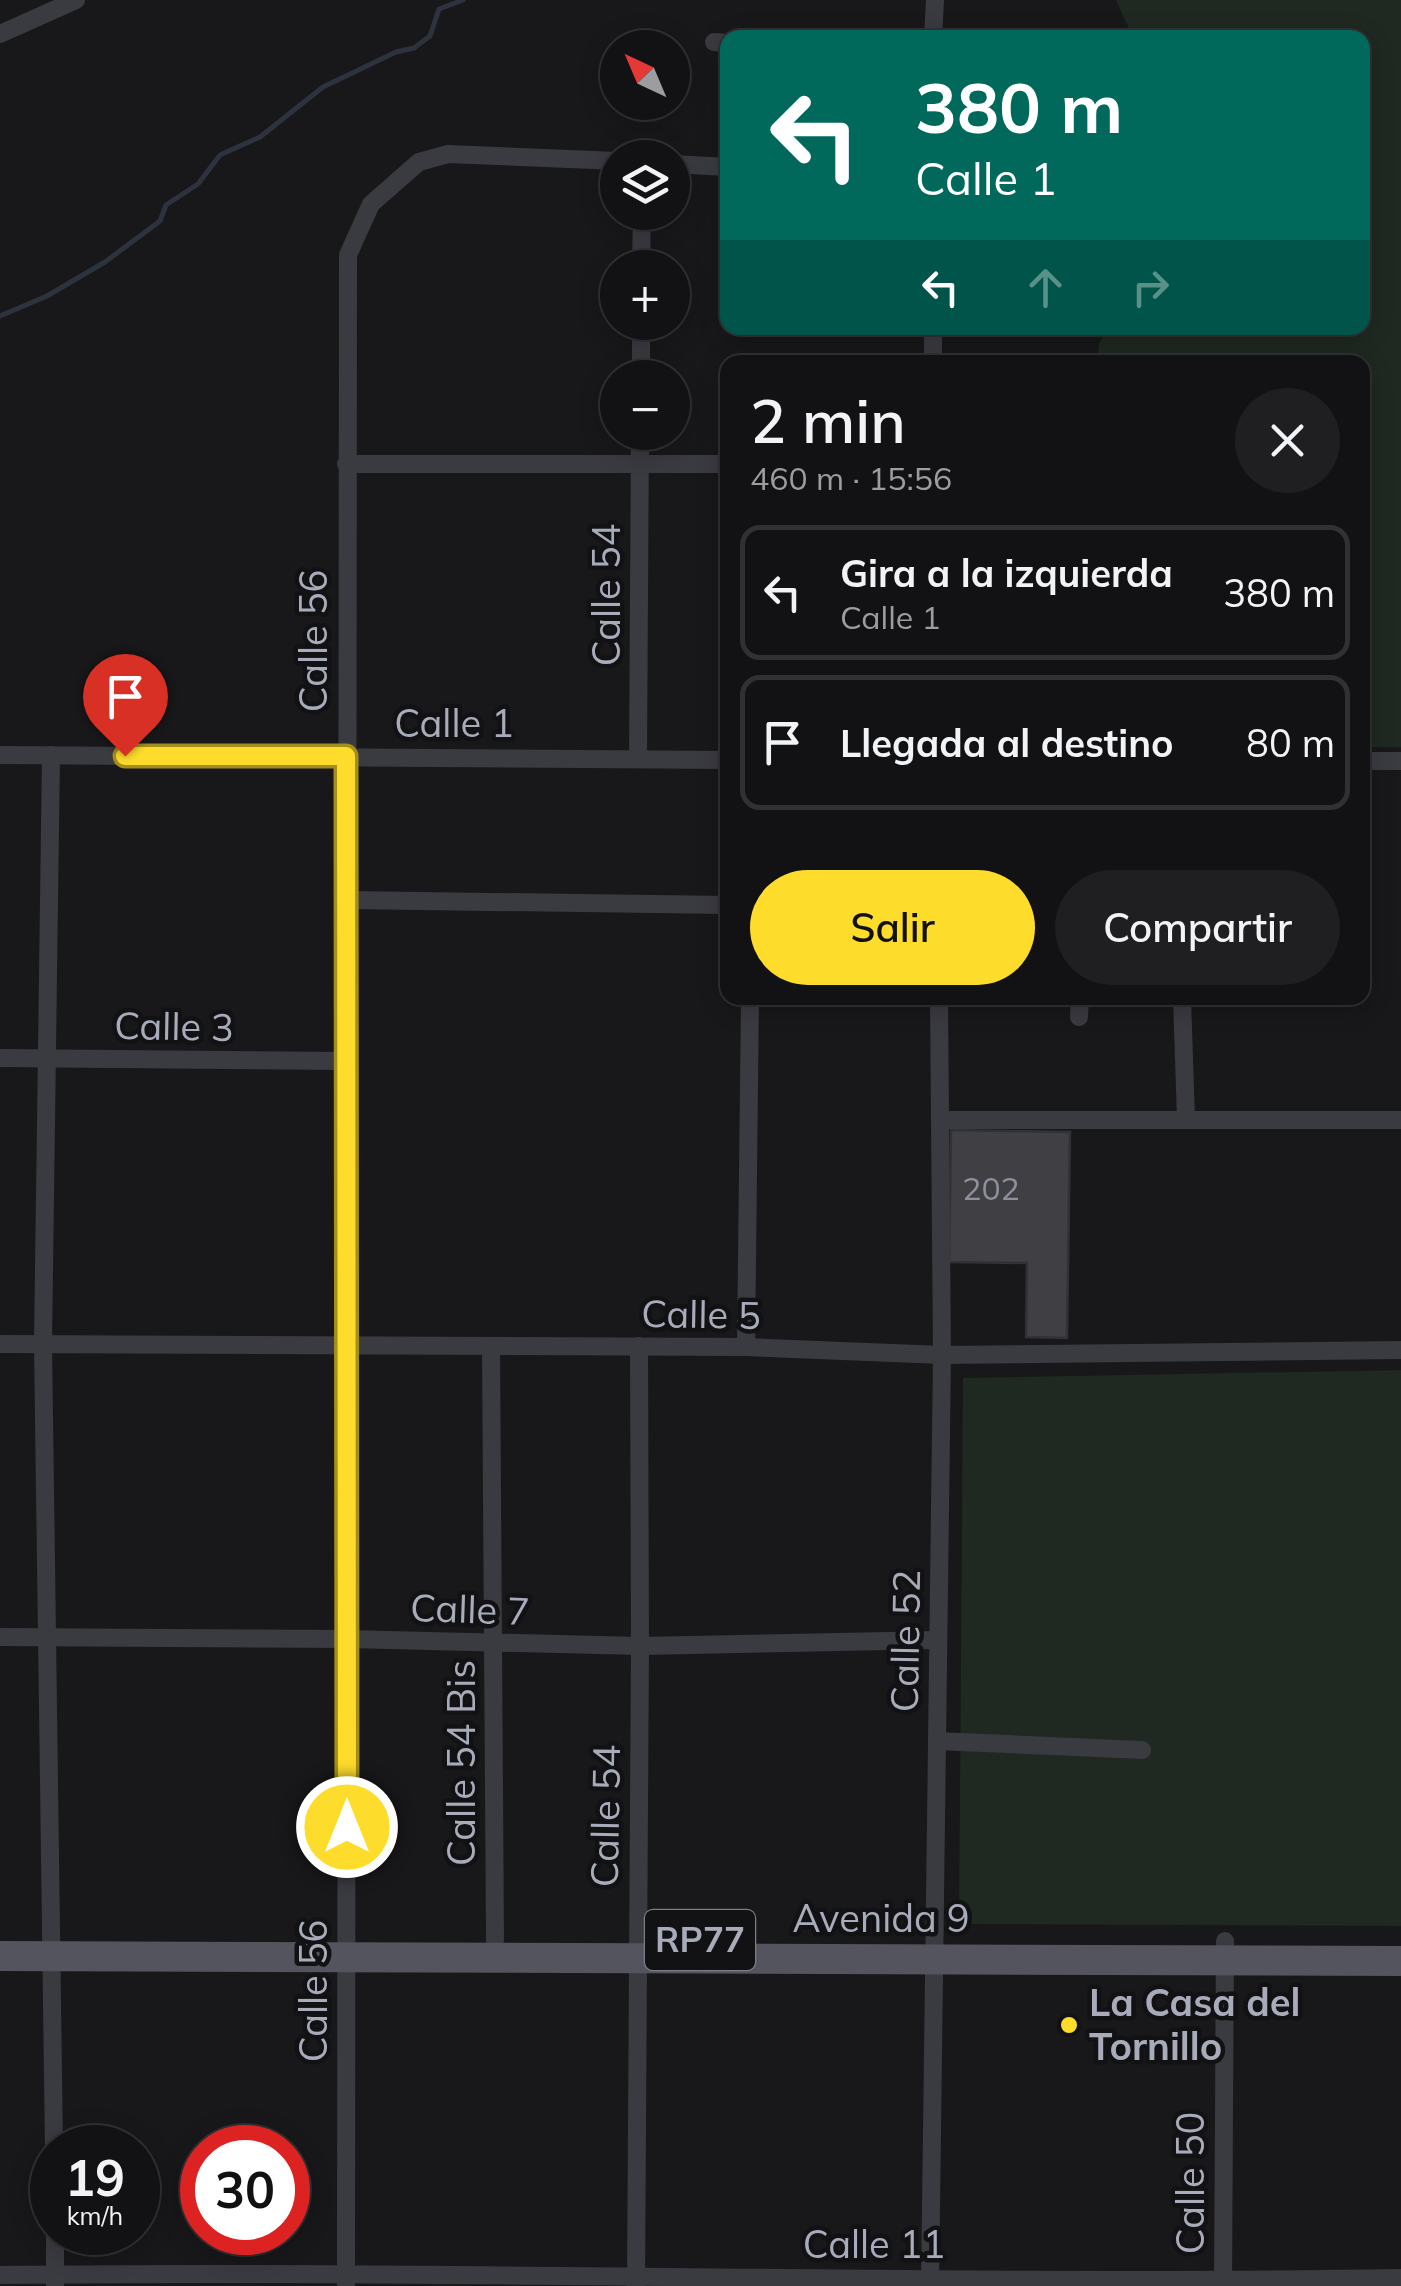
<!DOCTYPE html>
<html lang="es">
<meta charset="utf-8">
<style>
:root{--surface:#121113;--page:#1f1f21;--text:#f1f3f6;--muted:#9c9da0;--line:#313133;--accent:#fedc2b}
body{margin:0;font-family:Mulish,sans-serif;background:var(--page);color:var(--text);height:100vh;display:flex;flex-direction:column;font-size:38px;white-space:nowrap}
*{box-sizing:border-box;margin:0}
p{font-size:32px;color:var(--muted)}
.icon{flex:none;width:55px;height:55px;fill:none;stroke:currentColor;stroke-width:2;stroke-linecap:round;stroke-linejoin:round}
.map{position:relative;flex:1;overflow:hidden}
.panel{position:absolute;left:720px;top:355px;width:650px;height:650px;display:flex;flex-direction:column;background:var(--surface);border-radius:20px;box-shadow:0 5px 25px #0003,0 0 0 2px var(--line)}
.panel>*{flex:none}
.banner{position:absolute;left:720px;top:30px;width:650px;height:305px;border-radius:20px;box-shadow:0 5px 25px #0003,0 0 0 2px var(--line);background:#00695c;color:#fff;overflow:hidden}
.needle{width:65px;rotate:316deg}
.tools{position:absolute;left:600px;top:30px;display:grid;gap:20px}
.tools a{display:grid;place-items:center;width:90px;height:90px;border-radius:50%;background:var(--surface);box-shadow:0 5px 25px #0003,0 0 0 2px var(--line);font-size:50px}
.speed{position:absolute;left:30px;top:2125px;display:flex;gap:20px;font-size:50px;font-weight:700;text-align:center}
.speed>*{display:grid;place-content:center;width:130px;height:130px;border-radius:50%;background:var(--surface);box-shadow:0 5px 25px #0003,0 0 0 2px var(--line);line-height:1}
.speed small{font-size:25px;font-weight:400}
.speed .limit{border:15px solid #d22;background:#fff;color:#111}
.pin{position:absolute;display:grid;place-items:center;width:85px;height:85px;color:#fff;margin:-102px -42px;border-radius:50% 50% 50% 0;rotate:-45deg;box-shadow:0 0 10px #0007}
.pin .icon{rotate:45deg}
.me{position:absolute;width:110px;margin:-55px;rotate:0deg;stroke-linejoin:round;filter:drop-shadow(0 0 8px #0008)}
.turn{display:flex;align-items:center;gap:35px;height:210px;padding:0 30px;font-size:45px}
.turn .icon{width:130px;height:130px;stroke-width:2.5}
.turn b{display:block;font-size:70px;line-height:85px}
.lanes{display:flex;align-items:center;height:95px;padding:0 30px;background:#0003;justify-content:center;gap:50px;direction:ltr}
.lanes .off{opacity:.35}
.round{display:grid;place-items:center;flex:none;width:105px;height:105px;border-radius:52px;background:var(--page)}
.overview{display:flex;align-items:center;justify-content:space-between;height:170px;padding:0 30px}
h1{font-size:60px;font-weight:600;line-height:75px}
.cta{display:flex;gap:20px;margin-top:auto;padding:20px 30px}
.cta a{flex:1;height:115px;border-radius:60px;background:var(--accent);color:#111;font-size:40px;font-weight:600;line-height:115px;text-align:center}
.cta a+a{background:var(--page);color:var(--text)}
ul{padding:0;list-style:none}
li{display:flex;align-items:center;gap:30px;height:135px;margin:0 20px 15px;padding:0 10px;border:5px solid var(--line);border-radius:20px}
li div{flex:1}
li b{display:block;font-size:38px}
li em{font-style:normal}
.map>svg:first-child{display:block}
.green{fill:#1f2821}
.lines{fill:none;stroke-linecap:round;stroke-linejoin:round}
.stream{stroke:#2c333e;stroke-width:5}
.building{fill:#3f3f44;stroke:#323136;stroke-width:2.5}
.street{stroke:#3a3a41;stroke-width:18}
.primary{stroke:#54545e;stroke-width:30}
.route-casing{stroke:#a58f1c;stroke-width:25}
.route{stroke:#fedc2b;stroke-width:18}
.poi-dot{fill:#fedc2b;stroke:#121214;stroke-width:4}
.labels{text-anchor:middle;stroke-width:9;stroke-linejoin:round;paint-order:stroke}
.number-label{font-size:32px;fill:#8e909c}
.shield{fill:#121214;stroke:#7b7d88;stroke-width:2.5}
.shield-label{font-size:35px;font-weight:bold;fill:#a8abba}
.street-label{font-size:38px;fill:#a8abba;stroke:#121214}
.poi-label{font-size:38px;font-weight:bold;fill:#a8abba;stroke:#121214;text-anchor:start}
</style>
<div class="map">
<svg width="1401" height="2286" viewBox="0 0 1401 2286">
<rect width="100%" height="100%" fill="#181719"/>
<!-- green -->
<g class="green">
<polygon points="1116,0 1401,0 1401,747 1363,747 1362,362 1097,362 1099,343 1108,328 1362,328 1362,38 1128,37 1129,29"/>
<polygon points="1401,1370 1401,1926 959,1924 963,1378"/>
</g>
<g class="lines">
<!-- stream -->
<polyline class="stream" points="0,316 47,296 105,262 160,221 166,205 198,184 220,155 260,137 323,87 396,52 414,48 430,36 439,9 463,0"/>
</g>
<!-- building -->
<polygon class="building" points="951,1130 1070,1132 1067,1338 1026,1337 1027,1263 949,1262"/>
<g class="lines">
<!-- street -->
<g class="street">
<polyline points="0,34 76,0"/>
<polyline points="933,38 935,0"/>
<polyline points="714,42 728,43"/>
<polyline points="672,164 728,167"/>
<polyline points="641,268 642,212"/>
<polyline points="933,328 933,362"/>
<polyline points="641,378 641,322"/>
<polyline points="346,464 728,464"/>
<polyline points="0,755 728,760"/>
<polyline points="51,755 43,1344 54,2148"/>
<polyline points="638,758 640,432"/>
<polyline points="1362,761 1401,761"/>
<polyline points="347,900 728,905"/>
<polyline points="1182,998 1186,1119"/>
<polyline points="1079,1017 1080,998"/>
<polyline points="0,1058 347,1061"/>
<polyline points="943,1120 1401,1120"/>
<polyline points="0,1344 746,1347 942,1355 1401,1350"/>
<polyline points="491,1346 495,1940"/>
<polyline points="746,1347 750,998"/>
<polyline points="0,1637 348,1639 640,1646 938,1640"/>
<polyline points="937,1741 1142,1750"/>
<polyline points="55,2232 55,2286"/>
<path d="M0,2275C467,2270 934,2285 1401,2278"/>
<polyline points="346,2286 348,255 371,204 419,162 448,154 618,161"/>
<polyline points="636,2286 640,1646 639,1346"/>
<polyline points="930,2286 942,1355 939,998"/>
<polyline points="1223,2286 1225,1941"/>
</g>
<!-- primary -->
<polyline class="primary" points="0,1956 1401,1961"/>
</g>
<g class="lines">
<!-- route casing -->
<g class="route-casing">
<polyline id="route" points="125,756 346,756 347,1827"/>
</g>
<!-- route -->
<use href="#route" class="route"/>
</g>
<!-- markers -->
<circle class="poi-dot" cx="1069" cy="2025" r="10"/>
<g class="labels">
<!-- number labels -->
<g class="number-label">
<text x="991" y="1200">202</text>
</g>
<!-- shield labels -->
<rect class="shield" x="645" y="1910" width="110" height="60" rx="8"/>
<g class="shield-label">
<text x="700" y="1952">RP77</text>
</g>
<!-- street labels -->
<g class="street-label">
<text transform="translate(607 595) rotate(-90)" y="13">Calle 54</text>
<text transform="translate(314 641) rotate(-90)" y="13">Calle 56</text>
<text x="454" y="737">Calle 1</text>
<text transform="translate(174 1027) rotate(1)" y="13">Calle 3</text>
<text transform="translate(701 1315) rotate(1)" y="13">Calle 5</text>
<text transform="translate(470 1610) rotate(2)" y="13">Calle 7</text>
<text transform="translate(906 1641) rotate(-89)" y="13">Calle 52</text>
<text transform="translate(462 1763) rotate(-90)" y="13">Calle 54 Bis</text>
<text transform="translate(606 1816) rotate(-89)" y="13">Calle 54</text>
<text x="881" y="1932">Avenida 9</text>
<text transform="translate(314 1991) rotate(-90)" y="13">Calle 56</text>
<text transform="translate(1191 2183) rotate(-90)" y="13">Calle 50</text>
<text x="874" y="2258">Calle 11</text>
</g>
<!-- poi labels -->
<g class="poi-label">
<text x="1089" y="2016">La Casa del<tspan x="1089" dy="44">Tornillo</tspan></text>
</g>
</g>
</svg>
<div class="tools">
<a><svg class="needle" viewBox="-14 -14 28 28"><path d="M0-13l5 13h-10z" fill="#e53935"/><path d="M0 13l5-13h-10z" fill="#9c9da0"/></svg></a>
<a><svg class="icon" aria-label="layers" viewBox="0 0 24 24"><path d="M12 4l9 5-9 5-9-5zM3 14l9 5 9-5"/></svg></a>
<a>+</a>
<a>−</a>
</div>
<div class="speed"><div>19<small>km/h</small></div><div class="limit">30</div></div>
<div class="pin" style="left:125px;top:756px;background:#d93025"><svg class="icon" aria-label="arrive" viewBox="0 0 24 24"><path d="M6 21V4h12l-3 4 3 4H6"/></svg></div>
<svg class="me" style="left:347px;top:1827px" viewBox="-20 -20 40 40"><circle r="17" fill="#fedc2b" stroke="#fff" stroke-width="3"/><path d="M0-11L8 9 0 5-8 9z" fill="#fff"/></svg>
<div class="banner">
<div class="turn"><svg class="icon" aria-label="left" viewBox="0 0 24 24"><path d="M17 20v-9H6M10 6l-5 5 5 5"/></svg><div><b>380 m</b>Calle 1</div></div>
<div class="lanes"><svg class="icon" aria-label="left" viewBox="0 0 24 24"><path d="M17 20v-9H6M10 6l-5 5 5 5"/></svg><svg class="icon off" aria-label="ahead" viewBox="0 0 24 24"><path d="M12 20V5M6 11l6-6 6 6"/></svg><svg class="icon off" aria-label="right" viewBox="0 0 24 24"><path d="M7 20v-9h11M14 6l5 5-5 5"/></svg></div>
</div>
<section class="panel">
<div class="overview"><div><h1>2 min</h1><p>460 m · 15:56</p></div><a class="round"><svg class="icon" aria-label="close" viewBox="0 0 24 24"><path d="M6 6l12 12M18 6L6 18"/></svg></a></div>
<ul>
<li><svg class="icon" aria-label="left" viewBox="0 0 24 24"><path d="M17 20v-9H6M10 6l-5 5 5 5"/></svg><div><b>Gira a la izquierda</b><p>Calle 1</p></div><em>380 m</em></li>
<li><svg class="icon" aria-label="arrive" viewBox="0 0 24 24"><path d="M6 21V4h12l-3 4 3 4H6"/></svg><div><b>Llegada al destino</b></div><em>80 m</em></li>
</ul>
<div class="cta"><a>Salir</a><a>Compartir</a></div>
</section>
</div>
